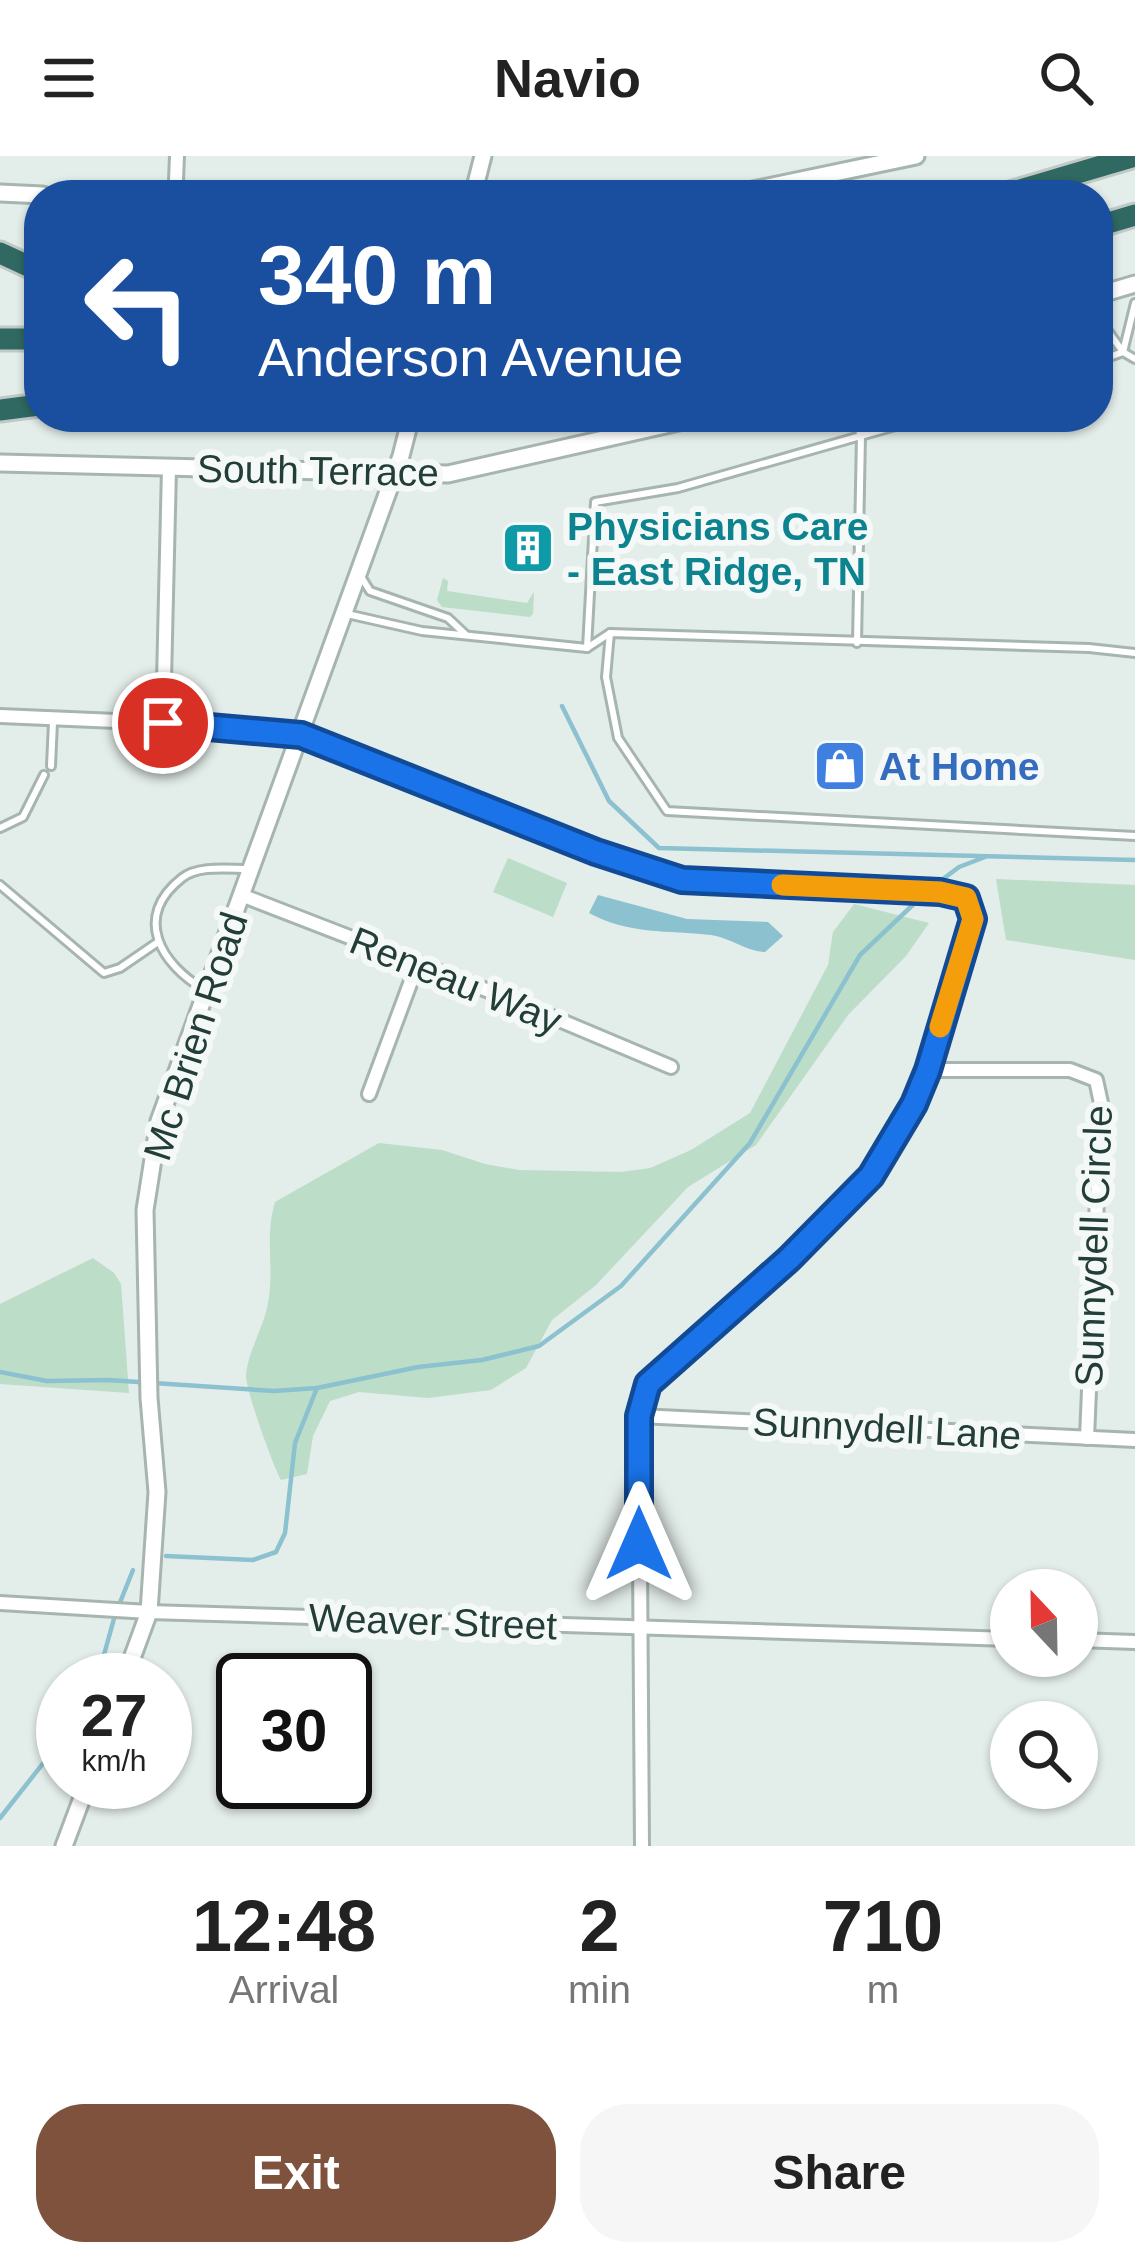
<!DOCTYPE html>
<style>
:root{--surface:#fff;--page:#f6f6f6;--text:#222;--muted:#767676;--accent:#7e523d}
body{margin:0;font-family:Arial,sans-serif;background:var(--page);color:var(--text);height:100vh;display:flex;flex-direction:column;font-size:45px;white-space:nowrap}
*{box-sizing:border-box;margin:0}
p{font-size:39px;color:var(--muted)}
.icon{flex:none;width:66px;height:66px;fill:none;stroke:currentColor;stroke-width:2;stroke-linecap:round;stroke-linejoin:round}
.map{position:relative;height:1690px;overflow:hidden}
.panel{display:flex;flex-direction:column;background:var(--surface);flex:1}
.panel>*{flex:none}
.hud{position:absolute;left:24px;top:24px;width:1089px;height:252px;border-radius:48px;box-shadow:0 3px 9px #0004;background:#1a4fa0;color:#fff;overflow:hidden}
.needle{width:78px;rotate:338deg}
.buttons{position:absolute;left:990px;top:1413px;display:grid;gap:24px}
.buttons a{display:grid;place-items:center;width:108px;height:108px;border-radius:50%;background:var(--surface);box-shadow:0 3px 9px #0004;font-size:60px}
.speed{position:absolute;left:36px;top:1497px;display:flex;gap:24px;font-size:60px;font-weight:700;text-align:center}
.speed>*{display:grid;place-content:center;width:156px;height:156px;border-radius:50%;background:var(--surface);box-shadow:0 3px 9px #0004;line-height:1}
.speed small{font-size:30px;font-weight:400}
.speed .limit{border:6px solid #111;border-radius:18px;background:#fff;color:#111}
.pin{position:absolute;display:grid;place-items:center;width:102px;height:102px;color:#fff;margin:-51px;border:6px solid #fff;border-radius:50%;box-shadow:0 3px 12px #0007}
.me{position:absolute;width:132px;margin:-66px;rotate:0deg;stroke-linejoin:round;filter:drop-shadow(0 0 9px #0008)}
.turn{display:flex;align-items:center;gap:42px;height:252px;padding:0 36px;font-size:54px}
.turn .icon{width:156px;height:156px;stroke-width:2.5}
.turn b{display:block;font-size:84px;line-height:102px}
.eta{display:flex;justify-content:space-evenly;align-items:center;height:204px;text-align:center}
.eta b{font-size:72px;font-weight:700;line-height:84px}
.cta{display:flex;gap:24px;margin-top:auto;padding:24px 36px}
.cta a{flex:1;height:138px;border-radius:48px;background:var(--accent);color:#fff;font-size:48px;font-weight:700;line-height:138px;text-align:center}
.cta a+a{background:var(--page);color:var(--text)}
header{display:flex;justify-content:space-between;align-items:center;height:156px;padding:0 36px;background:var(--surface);font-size:54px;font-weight:700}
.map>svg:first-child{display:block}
.green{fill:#bcddc8}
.water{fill:#8cc1d0}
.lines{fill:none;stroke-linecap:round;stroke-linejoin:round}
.stream{stroke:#8cc1d0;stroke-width:4.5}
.service-casing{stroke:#a6b5b0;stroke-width:12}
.minor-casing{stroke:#a6b5b0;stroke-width:18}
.tertiary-casing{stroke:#a6b5b0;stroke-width:21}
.motorway-casing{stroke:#c1c9c7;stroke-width:27}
.service{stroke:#fff;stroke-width:6}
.minor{stroke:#fff;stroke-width:12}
.tertiary{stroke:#fff;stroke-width:15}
.motorway{stroke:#2f6962;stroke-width:21}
.route-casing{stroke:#114b97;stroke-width:30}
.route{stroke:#1a73e8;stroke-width:21}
.slow{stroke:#f59e0b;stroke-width:21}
.labels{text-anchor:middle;stroke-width:12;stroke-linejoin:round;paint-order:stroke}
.street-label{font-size:39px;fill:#233e38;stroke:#f4f9f7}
.culture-label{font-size:39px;font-weight:bold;fill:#0d838f;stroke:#f4f9f7;text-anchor:start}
.shop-label{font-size:39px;font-weight:bold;fill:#366cbe;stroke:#f4f9f7;text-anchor:start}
</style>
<header><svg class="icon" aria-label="menu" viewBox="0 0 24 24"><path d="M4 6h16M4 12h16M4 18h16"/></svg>Navio<svg class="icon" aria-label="search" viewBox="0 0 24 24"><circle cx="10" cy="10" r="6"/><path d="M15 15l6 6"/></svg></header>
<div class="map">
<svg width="1135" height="1690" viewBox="0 0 1135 1690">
<rect width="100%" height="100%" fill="#e3ede9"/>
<!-- green -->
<g class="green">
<polygon points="443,422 448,425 447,435 527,447 534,436 533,458 530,461 442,451 437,444"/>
<polygon points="508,702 567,727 553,761 493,736"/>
<polygon points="996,723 1135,729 1135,804 1006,784"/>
<path d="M854,748L929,767L906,800L848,859L756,989L688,1031L596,1129L552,1164L526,1212L491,1234L428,1242L359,1236L330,1245L313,1280L307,1318L281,1324C273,1310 245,1232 246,1219C248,1195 264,1171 268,1147C275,1110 264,1084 275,1046L379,987L442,994L485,1008L519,1014L621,1016L650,1012L691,994L750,957L828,809L833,776Z"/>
<polygon points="93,1102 114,1117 121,1128 129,1237 0,1228 0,1148"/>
</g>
<!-- water -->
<path class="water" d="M598,739L687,763L768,766L783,780L765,796C745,795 731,782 711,779C668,774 629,779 589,757Z"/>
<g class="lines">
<!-- stream -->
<g class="stream">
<polyline points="562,550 609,645 659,692 1135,704"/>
<polyline points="939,726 959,711 985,701"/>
<polyline points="0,1216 47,1225 108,1224 274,1235 317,1232 418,1211 482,1204 539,1190 621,1130 750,987 860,799 918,744"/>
<polyline points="166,1400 253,1404 276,1396 285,1377 295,1287 317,1232"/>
<polyline points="97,1524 115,1459 133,1414"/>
<polyline points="0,1662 63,1582"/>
</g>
<!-- service casing -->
<g class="service-casing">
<g id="service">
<polyline points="1098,161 1123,196"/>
<polyline points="1123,196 1135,147"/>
<polyline points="1098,205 1123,196 1135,203"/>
<polyline points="853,261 861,279"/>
<polyline points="360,419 370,435 448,462 465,478"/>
<polyline points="347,458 422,475 587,492 610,477 1089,492 1135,497"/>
<polyline points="610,477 606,521 618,582 667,655 1135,680"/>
<polyline points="857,487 861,279 865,261"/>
<polyline points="587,492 595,346 678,332 927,261"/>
<polyline points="51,610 53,566"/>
<polyline points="0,672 23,661 44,619"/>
<polyline points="0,729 104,817 120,812 158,786"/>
<path d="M205,834C161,809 132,761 182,722C198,709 228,713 247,713"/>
</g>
</g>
<!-- minor casing -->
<g class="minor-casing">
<g id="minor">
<polyline points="176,25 177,0"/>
<polyline points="0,560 163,567 301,579 596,696 682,724 723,729 940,736 966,742 973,763 928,914 914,948 871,1020 789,1103 648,1228 639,1260 642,1690"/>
<polyline points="163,567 169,312"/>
<polyline points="241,739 507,842 671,911"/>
<polyline points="928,914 1070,914 1096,924 1101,947 1087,1282"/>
<polyline points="369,938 417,809"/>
<polyline points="639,1260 1135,1284"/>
<polyline points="0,1447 149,1456 1011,1483"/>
<polyline points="1077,1484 1135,1486"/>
</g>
</g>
<!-- tertiary casing -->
<g class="tertiary-casing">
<g id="tertiary">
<polyline points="0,37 43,39"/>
<polyline points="473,39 483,0"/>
<polyline points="729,39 916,0"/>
<polyline points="1098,139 1135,128"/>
<polyline points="0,307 448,318 701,261"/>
<polyline points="124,1524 149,1456 157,1336 149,1242 145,1054 159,965 401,300 411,261"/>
<polyline points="64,1690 88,1626"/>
</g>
</g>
<!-- motorway casing -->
<g class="motorway-casing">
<g id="motorway">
<polyline points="1003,39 1135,0"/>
<polyline points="1098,70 1135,59"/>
<polyline points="0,97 39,115"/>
<polyline points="0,183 39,183"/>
<polyline points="0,254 39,249"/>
</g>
</g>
<!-- service -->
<use href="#service" class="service"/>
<!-- minor -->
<use href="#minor" class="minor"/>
<!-- tertiary -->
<use href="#tertiary" class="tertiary"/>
<!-- motorway -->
<use href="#motorway" class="motorway"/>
</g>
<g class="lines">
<!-- route casing -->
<g class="route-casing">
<polyline id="route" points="163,567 301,579 596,696 682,724 940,736 966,742 973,763 928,914 914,948 871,1020 789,1103 648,1228 639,1260 639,1388"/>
</g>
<!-- route -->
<use href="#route" class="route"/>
<!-- slow -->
<polyline class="slow" points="782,729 940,736 966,742 973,763 940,871"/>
</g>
<!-- icons -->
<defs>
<g id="building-square" transform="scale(2.7)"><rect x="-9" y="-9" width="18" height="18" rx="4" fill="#0f9aa8" stroke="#f4f9f7"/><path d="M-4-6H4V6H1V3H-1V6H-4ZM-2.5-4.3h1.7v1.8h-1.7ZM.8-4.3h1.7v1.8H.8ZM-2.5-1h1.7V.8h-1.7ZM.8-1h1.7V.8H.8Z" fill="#fff"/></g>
<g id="shop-square" transform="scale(2.7)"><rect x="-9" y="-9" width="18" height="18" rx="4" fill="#3f7fe0" stroke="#f4f9f7"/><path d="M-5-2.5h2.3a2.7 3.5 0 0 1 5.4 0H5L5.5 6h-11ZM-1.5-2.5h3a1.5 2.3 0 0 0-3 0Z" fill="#fff"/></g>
</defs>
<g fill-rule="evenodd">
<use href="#building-square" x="528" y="392"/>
<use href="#shop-square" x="840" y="610"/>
</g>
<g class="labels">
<!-- street labels -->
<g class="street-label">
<text transform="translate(318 314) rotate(1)" y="14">South Terrace</text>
<text transform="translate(456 824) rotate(22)" y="14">Reneau Way</text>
<text transform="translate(195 880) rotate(-72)" y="14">Mc Brien Road</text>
<text transform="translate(1093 1090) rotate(-88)" y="14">Sunnydell Circle</text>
<text transform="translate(887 1272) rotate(3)" y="14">Sunnydell Lane</text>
<text transform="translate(433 1465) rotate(2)" y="14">Weaver Street</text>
</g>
<!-- culture labels -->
<g class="culture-label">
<text x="567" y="384">Physicians Care<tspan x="567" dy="45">- East Ridge, TN</tspan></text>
</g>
<!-- shop labels -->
<g class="shop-label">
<text x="879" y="624">At Home</text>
</g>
</g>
</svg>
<div class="buttons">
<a><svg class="needle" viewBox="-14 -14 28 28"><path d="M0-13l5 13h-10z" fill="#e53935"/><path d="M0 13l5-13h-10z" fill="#767676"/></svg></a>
<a><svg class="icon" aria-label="search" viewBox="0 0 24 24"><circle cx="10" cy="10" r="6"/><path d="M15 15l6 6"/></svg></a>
</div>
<div class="speed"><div>27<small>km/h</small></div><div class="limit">30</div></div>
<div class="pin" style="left:163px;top:567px;background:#d93025"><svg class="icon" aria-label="arrive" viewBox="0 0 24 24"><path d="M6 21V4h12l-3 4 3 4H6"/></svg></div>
<svg class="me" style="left:639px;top:1388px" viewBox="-20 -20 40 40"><path d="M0-17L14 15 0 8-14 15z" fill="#1a73e8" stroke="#fff" stroke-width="4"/></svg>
<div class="hud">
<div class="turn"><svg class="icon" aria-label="left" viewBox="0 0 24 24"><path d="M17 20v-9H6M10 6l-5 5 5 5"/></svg><div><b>340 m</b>Anderson Avenue</div></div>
</div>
</div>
<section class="panel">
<div class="eta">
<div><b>12:48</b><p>Arrival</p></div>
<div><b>2</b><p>min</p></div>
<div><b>710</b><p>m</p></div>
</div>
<div class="cta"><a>Exit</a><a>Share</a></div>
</section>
